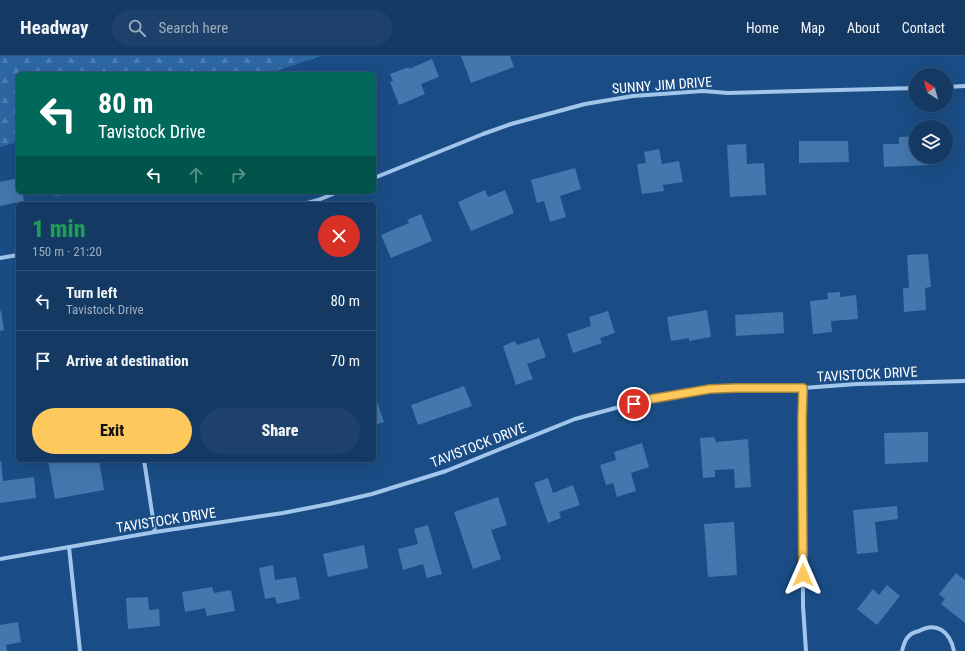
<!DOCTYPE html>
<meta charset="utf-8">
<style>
:root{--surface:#143a64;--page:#1d416a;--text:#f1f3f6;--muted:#9dadbf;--line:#335478;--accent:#fdc95d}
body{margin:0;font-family:"Roboto Condensed",sans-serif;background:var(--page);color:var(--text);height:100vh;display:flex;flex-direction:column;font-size:15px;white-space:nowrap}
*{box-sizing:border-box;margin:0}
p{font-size:13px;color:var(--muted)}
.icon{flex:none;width:22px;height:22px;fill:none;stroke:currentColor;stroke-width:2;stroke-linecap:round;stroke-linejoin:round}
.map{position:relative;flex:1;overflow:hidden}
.panel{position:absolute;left:16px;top:146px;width:360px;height:260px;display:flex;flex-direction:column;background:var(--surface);border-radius:6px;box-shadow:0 4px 16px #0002,0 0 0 1px var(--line)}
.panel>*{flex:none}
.banner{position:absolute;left:16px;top:16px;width:360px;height:122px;border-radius:6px;box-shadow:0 4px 16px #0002,0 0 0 1px var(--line);background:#00695c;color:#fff;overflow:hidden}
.needle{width:26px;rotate:323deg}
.tools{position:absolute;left:909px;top:12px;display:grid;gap:8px}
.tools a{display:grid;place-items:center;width:44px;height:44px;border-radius:50%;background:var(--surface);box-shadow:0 4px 16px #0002,0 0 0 1px var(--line);font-size:20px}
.pin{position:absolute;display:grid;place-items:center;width:34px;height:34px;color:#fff;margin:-17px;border:2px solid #fff;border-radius:50%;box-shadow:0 1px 4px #0007}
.me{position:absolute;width:44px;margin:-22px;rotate:0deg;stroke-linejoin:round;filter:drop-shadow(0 0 3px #0008)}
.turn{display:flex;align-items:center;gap:14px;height:84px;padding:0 16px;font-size:18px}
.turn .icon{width:52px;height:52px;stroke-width:2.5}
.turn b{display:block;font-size:28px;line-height:34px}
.lanes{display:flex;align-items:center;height:38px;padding:0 16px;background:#0003;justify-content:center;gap:20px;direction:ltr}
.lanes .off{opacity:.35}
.round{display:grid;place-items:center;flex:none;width:42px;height:42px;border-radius:21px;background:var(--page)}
.summary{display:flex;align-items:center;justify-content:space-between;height:68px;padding:0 16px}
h1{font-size:24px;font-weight:800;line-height:30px;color:#1e9e55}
.button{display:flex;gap:8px;margin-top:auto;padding:8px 16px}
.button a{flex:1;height:46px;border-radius:24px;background:var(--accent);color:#111;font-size:16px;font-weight:800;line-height:46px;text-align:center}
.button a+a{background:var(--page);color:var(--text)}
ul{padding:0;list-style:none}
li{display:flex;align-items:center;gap:12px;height:60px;padding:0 16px;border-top:1px solid var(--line)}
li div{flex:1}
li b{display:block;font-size:15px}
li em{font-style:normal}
header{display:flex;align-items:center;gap:24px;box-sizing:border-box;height:56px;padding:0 20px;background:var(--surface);border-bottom:1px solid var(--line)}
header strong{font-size:19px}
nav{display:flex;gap:22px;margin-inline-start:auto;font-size:14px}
.search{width:280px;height:36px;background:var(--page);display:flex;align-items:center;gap:10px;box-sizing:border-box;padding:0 14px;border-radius:22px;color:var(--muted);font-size:15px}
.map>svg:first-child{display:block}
.forest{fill:url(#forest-firs)}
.building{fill:#4377ae}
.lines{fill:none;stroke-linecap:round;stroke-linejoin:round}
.street{stroke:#a1c5eb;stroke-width:4}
.route-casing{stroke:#a4833c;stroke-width:10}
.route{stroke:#fdc95d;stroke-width:7}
.labels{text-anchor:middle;stroke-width:3.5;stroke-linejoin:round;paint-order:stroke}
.street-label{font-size:14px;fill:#fff;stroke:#1a4d85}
</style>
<header>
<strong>Headway</strong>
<div class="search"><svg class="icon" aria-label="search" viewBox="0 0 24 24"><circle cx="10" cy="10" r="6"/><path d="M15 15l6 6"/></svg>Search here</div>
<nav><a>Home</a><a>Map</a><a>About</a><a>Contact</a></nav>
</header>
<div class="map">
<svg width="965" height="595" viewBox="0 0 965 595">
<defs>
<pattern id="forest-firs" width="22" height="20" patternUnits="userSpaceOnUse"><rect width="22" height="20" fill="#2d67a3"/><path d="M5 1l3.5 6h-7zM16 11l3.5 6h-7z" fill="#4c7eb1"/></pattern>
</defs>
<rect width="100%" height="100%" fill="#1a4d85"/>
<!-- forest -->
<polygon class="forest" points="0,0 321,0 267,18 18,18 18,86 0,91"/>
<!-- building -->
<g class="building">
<polygon points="461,0 510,0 514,11 471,27"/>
<polygon points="432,3 439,21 421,28 425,38 399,49 390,26 393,25 390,18 409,11 409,13"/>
<polygon points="916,80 916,101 930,101 930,109 884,111 883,88 899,88 899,81"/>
<polygon points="799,85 848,85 849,106 799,107"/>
<polygon points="746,88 747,108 764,107 766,139 730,141 727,89"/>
<polygon points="659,93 662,108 679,105 683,126 663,129 664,135 642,138 637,108 646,107 644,96"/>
<polygon points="575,112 581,133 560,140 566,161 550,166 544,145 537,147 531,124"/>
<polygon points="18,122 18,136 22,136 24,145 0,150 0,126"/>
<polygon points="485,134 488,141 505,134 514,157 471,175 458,146"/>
<polygon points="54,136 76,136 76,137 55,140"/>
<polygon points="421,158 432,185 391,202 381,179 409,167 407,164"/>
<polygon points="928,198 931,231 925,232 926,254 904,256 903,232 909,232 907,199"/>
<polygon points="840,236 840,241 856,239 858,263 831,265 832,276 813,278 810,245 828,243 827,237"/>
<polygon points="707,254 711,281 689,285 689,282 671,285 667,261"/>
<polygon points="0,255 1,255 4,274 0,275"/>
<polygon points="608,255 615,277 600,282 602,287 573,297 567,278 591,270 589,261"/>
<polygon points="783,256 784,277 736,280 735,259"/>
<polygon points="539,282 546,301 527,308 533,323 516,329 503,290 515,285 517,289"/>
<polygon points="464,330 472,350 418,369 411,349"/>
<polygon points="377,346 384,366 374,369 374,347"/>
<polygon points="928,376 928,406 885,408 884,377"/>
<polygon points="714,381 716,386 748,383 751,431 735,432 734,413 715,414 715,421 703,422 700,382"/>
<polygon points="642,387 649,411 631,417 636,435 617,441 613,427 606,429 600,409 616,404 614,396"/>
<polygon points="48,404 99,404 104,434 55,443"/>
<polygon points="0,405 1,405 3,425 34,421 36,442 0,447"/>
<polygon points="548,422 553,437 573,429 580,449 559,456 561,462 548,467 534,427"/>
<polygon points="498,441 507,469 491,474 501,503 473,513 454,456"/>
<polygon points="897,450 898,463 875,466 878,496 857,498 853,454"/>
<polygon points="734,466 737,519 708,521 704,468"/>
<polygon points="428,469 442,518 427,522 423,508 403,514 398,493 418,488 414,473"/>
<polygon points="364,489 368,512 328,521 323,498"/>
<polygon points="273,509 275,524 296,521 300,543 277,548 275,541 265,543 259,512"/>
<polygon points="956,517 965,524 965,567 941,548 945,543 939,538"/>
<polygon points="887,529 900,540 877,569 857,553 873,533 879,539"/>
<polygon points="212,531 214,537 231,534 235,555 207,560 205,552 185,556 182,536"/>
<polygon points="148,541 149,554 159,553 160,570 128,573 126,542"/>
<polygon points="18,566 21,586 6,589 7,595 0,595 0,569"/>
</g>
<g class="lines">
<!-- street -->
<g class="street">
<polyline points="946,31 965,30"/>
<polyline points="374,122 483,78 511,68 585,48 633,40 703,35 728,37 916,32"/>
<polyline points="304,148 318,144 338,136"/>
<polyline points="0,202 18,199"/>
<polyline points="803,332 802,365 803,550 806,595"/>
<polyline points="144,404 155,476"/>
<polyline points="69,491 80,595"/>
<polyline points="0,503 155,476 283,457 329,448 372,438 446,415 575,363 645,344 710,333 736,332 803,332 857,328 965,325"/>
<path d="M902,595C903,591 905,584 908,581C910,578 915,576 919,575C937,565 950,576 954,595"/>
</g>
</g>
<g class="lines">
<!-- route casing -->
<g class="route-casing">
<polyline id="route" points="634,348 645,344 710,333 736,332 803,332 802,365 803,519"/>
</g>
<!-- route -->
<use href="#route" class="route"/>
</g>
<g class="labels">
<!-- street labels -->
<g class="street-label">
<text transform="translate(662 29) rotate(-4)" y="5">SUNNY JIM DRIVE</text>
<text transform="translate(867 318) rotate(-3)" y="5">TAVISTOCK DRIVE</text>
<text transform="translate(478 389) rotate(-21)" y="5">TAVISTOCK DRIVE</text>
<text transform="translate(166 464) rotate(-9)" y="5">TAVISTOCK DRIVE</text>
</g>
</g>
</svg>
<div class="tools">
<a><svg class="needle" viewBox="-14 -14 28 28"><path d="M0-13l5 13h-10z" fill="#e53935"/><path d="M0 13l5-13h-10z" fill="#9dadbf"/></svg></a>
<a><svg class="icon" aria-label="layers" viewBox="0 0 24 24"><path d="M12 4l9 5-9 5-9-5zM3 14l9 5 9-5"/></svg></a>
</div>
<div class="pin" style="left:634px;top:348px;background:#d93025"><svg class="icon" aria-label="arrive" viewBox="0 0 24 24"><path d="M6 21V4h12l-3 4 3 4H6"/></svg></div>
<svg class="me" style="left:803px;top:519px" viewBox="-20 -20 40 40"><path d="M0-17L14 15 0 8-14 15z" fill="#fdc95d" stroke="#fff" stroke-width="4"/></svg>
<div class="banner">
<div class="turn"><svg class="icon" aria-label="left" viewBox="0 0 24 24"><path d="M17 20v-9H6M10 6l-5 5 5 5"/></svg><div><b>80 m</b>Tavistock Drive</div></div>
<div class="lanes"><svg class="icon" aria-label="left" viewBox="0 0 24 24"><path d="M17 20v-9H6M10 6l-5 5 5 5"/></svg><svg class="icon off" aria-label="ahead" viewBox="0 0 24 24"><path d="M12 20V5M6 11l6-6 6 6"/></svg><svg class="icon off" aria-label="right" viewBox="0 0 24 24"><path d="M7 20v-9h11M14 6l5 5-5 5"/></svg></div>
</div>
<section class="panel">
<div class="summary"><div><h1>1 min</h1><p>150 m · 21:20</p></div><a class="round" style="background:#d93025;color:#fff"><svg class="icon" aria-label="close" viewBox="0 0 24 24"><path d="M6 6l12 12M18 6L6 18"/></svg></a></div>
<ul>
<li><svg class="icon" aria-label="left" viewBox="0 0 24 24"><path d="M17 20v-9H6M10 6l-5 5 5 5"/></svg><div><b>Turn left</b><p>Tavistock Drive</p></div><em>80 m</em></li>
<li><svg class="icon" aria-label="arrive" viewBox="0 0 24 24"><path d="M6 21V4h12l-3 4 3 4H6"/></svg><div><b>Arrive at destination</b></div><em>70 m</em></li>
</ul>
<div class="button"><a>Exit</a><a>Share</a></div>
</section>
</div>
